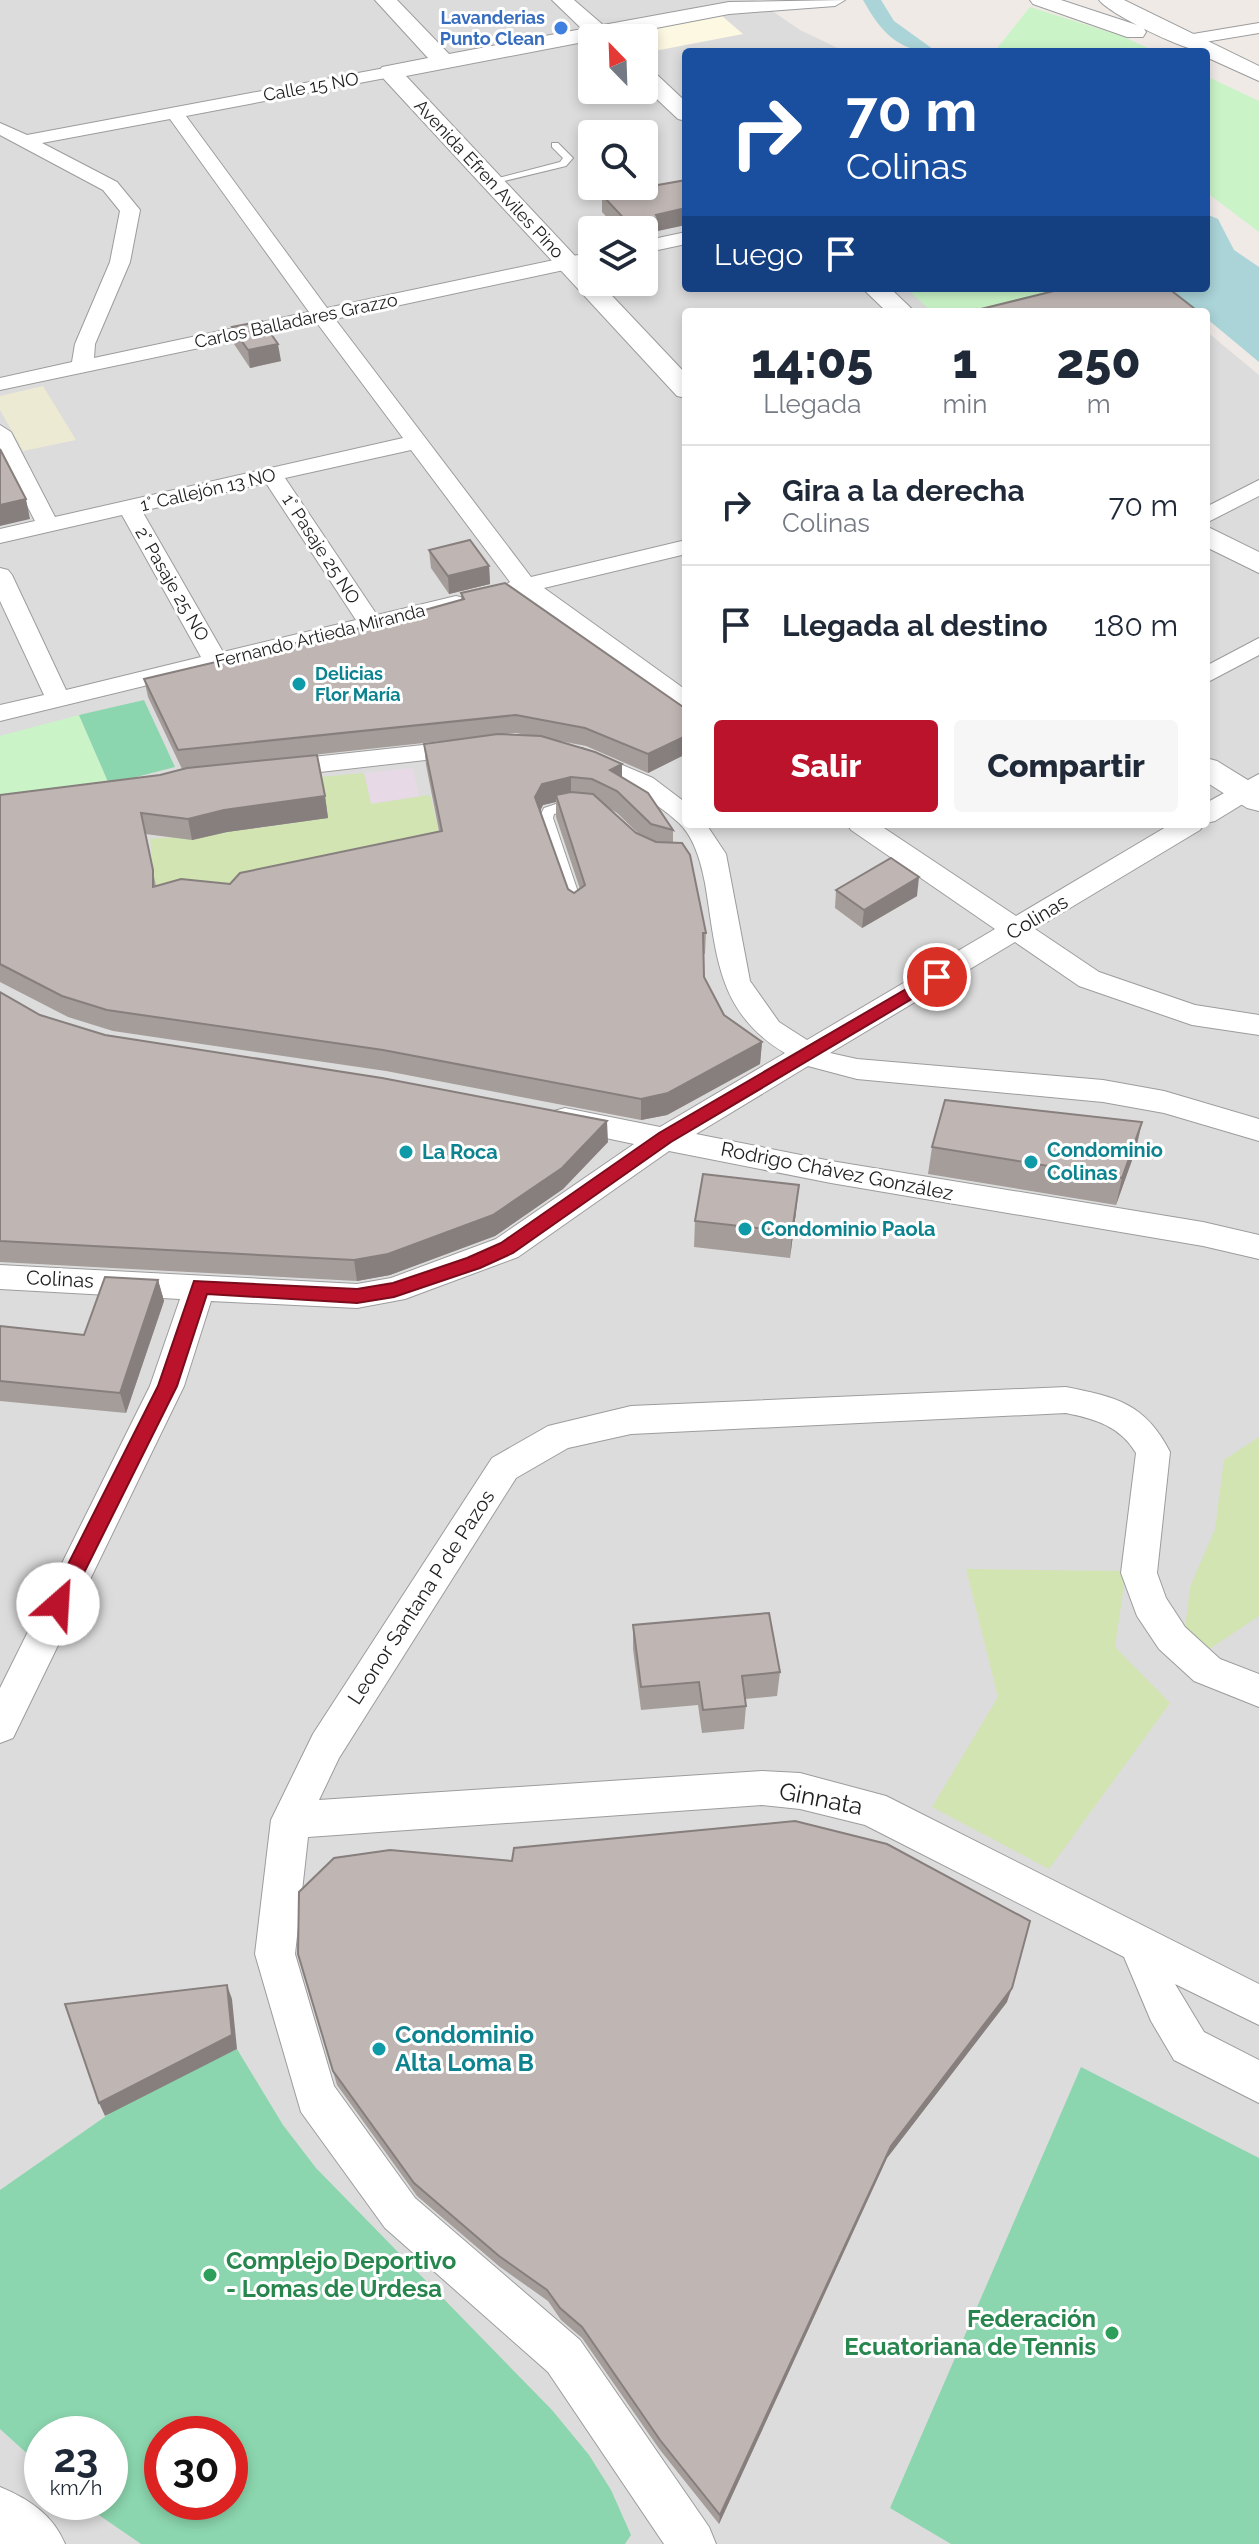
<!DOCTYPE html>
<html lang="es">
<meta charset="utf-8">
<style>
:root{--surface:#fff;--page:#f6f6f7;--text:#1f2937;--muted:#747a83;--line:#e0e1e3;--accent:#bb132b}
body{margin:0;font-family:Raleway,sans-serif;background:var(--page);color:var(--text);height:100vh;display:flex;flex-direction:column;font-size:30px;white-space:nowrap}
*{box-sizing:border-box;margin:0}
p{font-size:26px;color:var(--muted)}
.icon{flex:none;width:44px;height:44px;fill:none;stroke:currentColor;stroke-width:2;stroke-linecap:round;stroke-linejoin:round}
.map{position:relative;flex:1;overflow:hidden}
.panel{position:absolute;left:682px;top:308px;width:528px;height:520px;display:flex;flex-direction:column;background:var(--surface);border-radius:8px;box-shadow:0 4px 12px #0003}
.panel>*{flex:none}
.top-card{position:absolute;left:682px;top:48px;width:528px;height:244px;border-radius:8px;box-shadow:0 4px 12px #0003;background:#1a4fa0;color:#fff;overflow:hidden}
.needle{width:52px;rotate:337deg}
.controls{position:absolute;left:578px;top:24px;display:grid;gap:16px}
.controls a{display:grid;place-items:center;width:80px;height:80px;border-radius:8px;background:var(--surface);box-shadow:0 4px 12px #0003;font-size:40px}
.speed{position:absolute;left:24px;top:2416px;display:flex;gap:16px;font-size:40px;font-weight:700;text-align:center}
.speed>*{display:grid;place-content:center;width:104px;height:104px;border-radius:50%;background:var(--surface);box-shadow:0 4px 12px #0003;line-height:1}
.speed small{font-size:20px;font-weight:400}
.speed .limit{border:12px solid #d22;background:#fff;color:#111}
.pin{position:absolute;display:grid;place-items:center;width:68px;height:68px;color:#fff;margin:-34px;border:4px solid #fff;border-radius:50%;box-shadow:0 2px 8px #0007}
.me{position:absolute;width:88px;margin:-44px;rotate:26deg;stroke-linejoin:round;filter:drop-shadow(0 0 6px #0008)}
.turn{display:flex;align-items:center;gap:28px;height:168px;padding:0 32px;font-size:36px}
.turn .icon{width:104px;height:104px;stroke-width:2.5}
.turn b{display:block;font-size:56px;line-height:68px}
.then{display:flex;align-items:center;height:76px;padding:0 32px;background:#0003;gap:16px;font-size:30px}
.eta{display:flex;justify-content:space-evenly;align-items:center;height:136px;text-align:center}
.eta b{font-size:48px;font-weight:800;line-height:56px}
.primary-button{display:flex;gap:16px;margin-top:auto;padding:16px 32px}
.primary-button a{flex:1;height:92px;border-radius:8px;background:var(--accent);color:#fff;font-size:32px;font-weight:800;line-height:92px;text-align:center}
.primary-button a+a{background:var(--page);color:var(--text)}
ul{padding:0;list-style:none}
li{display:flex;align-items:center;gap:24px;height:120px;padding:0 32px;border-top:2px solid var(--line)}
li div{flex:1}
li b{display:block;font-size:30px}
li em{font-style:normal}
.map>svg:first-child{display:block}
.residential{fill:#dddcdc;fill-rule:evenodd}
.industrial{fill:#e7d9e6}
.education{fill:#fcf8e2}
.farmland{fill:#ecead3}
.grass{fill:#d1e4b1}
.park{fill:#caf4c7}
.pitch{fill:#8bd6ae;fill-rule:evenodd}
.water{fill:#abd4d8}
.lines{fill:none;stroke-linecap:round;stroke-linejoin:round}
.canal{fill:#abd4d8;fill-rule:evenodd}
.service-casing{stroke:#9c9c9c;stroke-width:2}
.minor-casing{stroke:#9c9c9c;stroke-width:2}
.tertiary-casing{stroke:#9c9c9c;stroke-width:2}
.service{fill:#fff;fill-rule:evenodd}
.minor{fill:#fff;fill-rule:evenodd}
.tertiary{fill:#fff;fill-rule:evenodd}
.wall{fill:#a49d9a;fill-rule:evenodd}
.shaded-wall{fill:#867f7d}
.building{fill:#bfb6b3;stroke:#867f7d;stroke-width:2}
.route{fill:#bb132b;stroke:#7a0c1c;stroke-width:2}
.shop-dot{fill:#3f7fe0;stroke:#fff;stroke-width:3}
.culture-dot{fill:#0f9aa8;stroke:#fff;stroke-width:3}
.leisure-dot{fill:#2e9e5b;stroke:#fff;stroke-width:3}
.labels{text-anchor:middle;stroke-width:6;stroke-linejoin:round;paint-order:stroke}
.far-shop-label{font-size:18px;font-weight:bold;fill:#366cbe;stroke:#fff;text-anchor:end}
.far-street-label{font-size:18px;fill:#1f1f1f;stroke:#fff}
.far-culture-label{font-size:18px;font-weight:bold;fill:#0d838f;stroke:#fff;text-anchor:start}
.street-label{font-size:20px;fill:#1f1f1f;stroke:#fff}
.culture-label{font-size:20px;font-weight:bold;fill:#0d838f;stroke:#fff;text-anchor:start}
.near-street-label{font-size:24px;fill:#1f1f1f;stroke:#fff}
.near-culture-label{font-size:24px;font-weight:bold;fill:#0d838f;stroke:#fff;text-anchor:start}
.near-leisure-label{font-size:24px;font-weight:bold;fill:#27864d;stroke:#fff;text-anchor:start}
</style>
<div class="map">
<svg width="1259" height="2544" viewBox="0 0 1259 2544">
<rect width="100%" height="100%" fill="#efeae6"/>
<!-- residential -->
<path class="residential" d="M0,0H756L800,30L846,52H686V288H1156L1184,312H686V824H1206V331L1259,375V2544H0ZM592,38H644V90H592ZM592,134H644V186H592ZM592,230H644V282H592ZM42,2434H110V2502H42ZM162,2434H230V2502H162Z"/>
<!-- industrial -->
<polygon class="industrial" points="413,768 419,796 371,804 364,773"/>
<!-- education -->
<polygon class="education" points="722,16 743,34 644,53 644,38 618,36"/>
<!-- farmland -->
<polygon class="farmland" points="43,386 76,440 23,451 0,410 0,396"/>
<!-- grass -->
<g class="grass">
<path d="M364,773L371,804L430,795L444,852L157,909L150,839C178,835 198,841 227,832C237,829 241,827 252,829L327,818L320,777Z"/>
<polygon points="1259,1437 1259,1616 1202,1654 1184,1638 1190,1587 1215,1529 1224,1460"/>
<polygon points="966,1569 1126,1571 1115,1647 1170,1703 1049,1869 932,1807 998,1697"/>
</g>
<!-- park -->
<g class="park">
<polygon points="1030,7 1122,36 1156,52 994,52"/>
<polygon points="1206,76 1259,101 1259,232 1206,192"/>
<polygon points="917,288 1111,288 1091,312 932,312 908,290"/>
<polygon points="79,715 109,784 0,801 0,736"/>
</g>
<!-- pitch -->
<g class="pitch">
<polygon points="144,700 175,767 109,784 79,715"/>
<path d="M237,2049L283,2125L316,2168L552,2410L589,2455L611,2490L631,2535L625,2544H141L80,2502H110V2434H42V2467L0,2429V2190L129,2100ZM162,2434H230V2502H162Z"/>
<polygon points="1081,2067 1259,2158 1259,2544 951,2544 890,2508"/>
</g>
<!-- water -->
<polygon class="water" points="1206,214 1218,219 1234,250 1259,267 1259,362 1206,318 1206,312 1199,312 1167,288 1206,288"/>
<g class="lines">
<!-- canal -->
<path class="canal" d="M863,0H881L894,21L937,52C898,52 881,32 863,0Z"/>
<!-- service casing -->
<g class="service-casing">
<g id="service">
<polygon points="552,143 558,143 573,158 566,166 492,184 487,181 560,162 563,158 552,147"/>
<polygon points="578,802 585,806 583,809 554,814 553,818 583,907 576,912 569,907 539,818 544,808 562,802"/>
</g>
</g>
<!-- minor casing -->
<g class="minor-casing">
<g id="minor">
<polygon points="1259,23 1259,33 1187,45 1178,40 1187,35"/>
<path d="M390,67L396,68L399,72L396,76L186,116L327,308L592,252V264L335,319L531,577L686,540V554L544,588L686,690V710L677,707L521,594H504L500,589L510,582L411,450L285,478L377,615L456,596L464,598L468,603L464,608L0,721V705L44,695L0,601V568L8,570L12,575L66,690L201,657L122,515L0,543V529L35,521L0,453V425L11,432L55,517L403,438L317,323L0,390V378L72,362L75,344L110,262L120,211L103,190L0,135V123L27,135ZM170,119L309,312L94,358L95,344L130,262L140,210L117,182L42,143ZM266,483L356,620L223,652L142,511Z"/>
<polygon points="686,232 686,244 644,253 644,241"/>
<polygon points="1259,480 1259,496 1206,523 1206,507"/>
<polygon points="1259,638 1259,655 1206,683 1206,666"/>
<polygon points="469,740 478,742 482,748 478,754 276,777 267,775 263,769 267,763 276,761"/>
<path d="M582,748L653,778L686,803V824H706L726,854L750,981L779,1022L807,1040L995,929L851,830L847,824H878L1016,916L1171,824H1204L1200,830L1035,929L1099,972L1195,1005L1259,1015V1035L1192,1025L1079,986L1015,942L830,1053L857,1059L1103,1080L1164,1091L1259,1119V1141L1164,1113L1103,1102L857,1079L808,1066L696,1134L831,1161L1203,1222L1259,1235V1259L1203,1246L831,1183L669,1151L518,1257L405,1299L357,1308L211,1301L184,1386L13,1738L0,1743V1688L150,1386L180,1299L0,1289V1265L357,1284L391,1278L496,1239L634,1144L554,1127L550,1119L554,1111L565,1108L660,1127L785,1053C716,1012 717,954 705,883C701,862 694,837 679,823C649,795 610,779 573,762L569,756L573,750Z"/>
<polygon points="1259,774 1259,794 1215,821 1206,823 1206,803"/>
<path d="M1066,1387C1116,1397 1145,1403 1170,1452L1157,1573L1166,1598L1185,1627L1220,1659L1259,1674V1707L1194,1681L1159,1649L1137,1616L1121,1573L1136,1453C1120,1426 1095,1419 1066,1413L631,1434L568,1448L516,1478L339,1758L319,1800L762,1771L800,1773L886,1796L1259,1984V2025L1175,1984L1204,2032L1259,2060V2103L1174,2060L1151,2021L1124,1957L865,1825L800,1809L762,1805L308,1837L295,1954L334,2086L415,2198L580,2340L709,2527L716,2544H664L548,2372L385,2228L301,2112L255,1954L271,1820L313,1734L492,1458L548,1426L631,1406Z"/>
</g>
</g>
<!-- tertiary casing -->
<g class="tertiary-casing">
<g id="tertiary">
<polygon points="375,0 397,0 449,54 582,29 552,0 574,0 603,25 729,2 845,0 835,6 729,14 406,76 592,274 592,282 599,282 686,374 686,398 677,396 382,77 379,72 382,67 428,58"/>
<polygon points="1030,0 1061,0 1143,27 1146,32 1143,37 1127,37 1033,4"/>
<path d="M1099,0H1124L1259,66V81L1206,57V52C1187,52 1111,15 1099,0Z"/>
<polygon points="644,68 652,70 686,102 686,121 678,119 644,87"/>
<polygon points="862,288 890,288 915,312 887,312"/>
<polygon points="1206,526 1259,552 1259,573 1206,547"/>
<polygon points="1206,758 1217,761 1259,787 1259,811 1247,808 1206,782"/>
<path d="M0,2487C29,2499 53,2515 65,2544H0Z"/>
</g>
</g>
<!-- service -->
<use href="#service" class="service"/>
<!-- minor -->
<use href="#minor" class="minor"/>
<!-- tertiary -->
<use href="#tertiary" class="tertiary"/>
</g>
<!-- wall -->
<g class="wall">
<polygon points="602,195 658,231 658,235 644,230 619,230 602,212"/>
<polygon points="232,327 281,361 250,368 234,344"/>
<polygon points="429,550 489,566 490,584 449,594 431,568"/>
<path d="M461,593L686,709V754L648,773L586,746L555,740L622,777L673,830V843L706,933L705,954H703L704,977L724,1015L762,1042L760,1064L667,1115L641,1120L386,1071L113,1031L68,1017L0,982V795L325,796L328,818L227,832L192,840L145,834L156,886L230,884L439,831L426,765L424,744L461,739L182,769L148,697L144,679L364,627L461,600ZM516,733L531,736L505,734ZM556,802V817L580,889L574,893L568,889L540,811L543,805ZM609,808L617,813L640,835L636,833Z"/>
<polygon points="836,890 917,896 862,928 835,908"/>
<polygon points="0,992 40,1015 105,1035 608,1142 563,1189 495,1236 390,1275 357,1281 0,1262"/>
<polygon points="932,1147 1136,1149 1116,1205 928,1174"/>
<polygon points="796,1212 790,1258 694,1247 695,1221"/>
<polygon points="158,1280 164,1301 126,1413 0,1401 0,1326 84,1335"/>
<polygon points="633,1625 780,1672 777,1696 745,1699 746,1706 744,1729 702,1733 698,1705 641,1710 633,1649"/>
<polygon points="298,1954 1007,2002 887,2158 719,2524 660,2450 582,2338 561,2320 548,2301 500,2267 417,2196 337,2085"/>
</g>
<!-- shaded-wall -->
<g class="shaded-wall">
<polygon points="686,208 686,225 658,231 658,235 644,238 644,230 629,230 629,224 656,215"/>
<polygon points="278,344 281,361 250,368 248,350"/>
<polygon points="26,499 30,519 0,526 0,505"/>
<polygon points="489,566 490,584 449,594 448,576"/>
<polygon points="686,736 686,754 648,773 648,754"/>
<polygon points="622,764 622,785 610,770"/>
<polygon points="571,777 571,798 556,795 556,802 543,805 536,819 535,797 542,784"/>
<polygon points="325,796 328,818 227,832 192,840 188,819 224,810"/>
<polygon points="919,877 917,896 862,928 864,910"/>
<polygon points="762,1042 760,1064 667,1115 641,1120 641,1099"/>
<polygon points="607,1121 608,1142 563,1189 495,1236 390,1275 357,1281 354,1260"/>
<polygon points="1142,1122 1136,1149 1116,1205 1122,1178"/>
<polygon points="799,1185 796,1212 790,1258 792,1232"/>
<polygon points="158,1280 164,1301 126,1413 120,1393"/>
<polygon points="227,1985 232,1999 237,2049 105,2116 99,2103"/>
<polygon points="1012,1988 1007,2002 887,2158 719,2524 720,2515 891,2146"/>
</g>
<!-- building -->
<g class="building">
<polygon points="686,180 686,208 656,215 658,218 629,224 602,195"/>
<polygon points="1066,288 1168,288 1195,309 1183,312 985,312 981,309"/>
<polygon points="262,321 278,344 248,350 232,327"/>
<polygon points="0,449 26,499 0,505"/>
<polygon points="470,540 489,566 448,576 429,550"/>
<polygon points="505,583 686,709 686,736 648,754 585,728 516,715 178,750 144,679 364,627 464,599 461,593"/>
<polygon points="498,734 541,736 595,752 622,764 610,770 648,793 673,830 651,824 617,791 592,779 571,777 542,784 535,797 568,889 574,893 585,885 556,795 571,792 593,794 636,833 656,842 682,843 690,855 706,933 703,933 704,977 724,1015 762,1042 668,1093 641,1099 383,1050 107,1010 62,996 0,964 0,795 160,775 187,768 317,755 325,796 224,810 188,819 141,813 153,870 153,887 181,879 230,884 240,873 442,831 424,744"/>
<polygon points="891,858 919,877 864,910 836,890"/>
<polygon points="0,992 40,1015 105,1035 382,1078 607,1121 562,1168 493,1215 388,1254 354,1260 0,1241"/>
<polygon points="945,1100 1142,1122 1122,1178 932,1147"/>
<polygon points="703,1174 799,1185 792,1232 695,1221"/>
<polygon points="105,1277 158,1280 120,1393 0,1381 0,1326 84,1335"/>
<polygon points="769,1613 780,1672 742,1676 746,1706 703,1710 699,1682 641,1687 633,1625"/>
<polygon points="795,1821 887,1844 1030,1921 1012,1988 891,2146 720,2515 660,2440 582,2327 560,2308 547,2290 499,2256 414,2183 333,2071 298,1954 299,1892 334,1858 390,1850 512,1861 514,1848"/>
<polygon points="227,1985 232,2035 99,2103 65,2004"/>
</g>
<!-- route -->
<polygon class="route" points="937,971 942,973 942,981 671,1142 513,1253 480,1268 394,1297 357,1303 207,1294 177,1386 65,1611 58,1613 51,1611 48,1604 158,1386 194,1281 357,1289 393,1283 467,1258 501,1243 659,1133"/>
<!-- markers -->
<circle class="shop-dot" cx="561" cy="28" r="8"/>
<g class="culture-dot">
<circle cx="299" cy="684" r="8"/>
<circle cx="406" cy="1152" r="8"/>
<circle cx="1031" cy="1162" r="8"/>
<circle cx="745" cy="1229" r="8"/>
<circle cx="379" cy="2049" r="8"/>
</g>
<g class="leisure-dot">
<circle cx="210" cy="2275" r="8"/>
<circle cx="1112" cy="2333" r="8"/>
</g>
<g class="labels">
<!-- far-shop labels -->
<g class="far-shop-label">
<text x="545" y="24">Lavanderias<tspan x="545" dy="21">Punto Clean</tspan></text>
</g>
<!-- far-street labels -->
<g class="far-street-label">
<text transform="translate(311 87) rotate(-10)" y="6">Calle 15 NO</text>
<text transform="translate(489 179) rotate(47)" y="6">Avenida Efren Aviles Pino</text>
<text transform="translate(296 321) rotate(-12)" y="6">Carlos Balladares Grazzo</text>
<text transform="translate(208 490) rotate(-13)" y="6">1° Callejón 13 NO</text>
<text transform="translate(321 549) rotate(57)" y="6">1° Pasaje 25 NO</text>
<text transform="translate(172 584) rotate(60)" y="6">2° Pasaje 25 NO</text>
<text transform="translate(320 636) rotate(-14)" y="6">Fernando Artieda Miranda</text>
</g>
<!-- far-culture labels -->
<g class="far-culture-label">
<text x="315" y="680">Delicias<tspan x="315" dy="21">Flor María</tspan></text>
</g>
<!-- street labels -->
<g class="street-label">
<text transform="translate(1037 917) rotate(-31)" y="7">Colinas</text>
<text transform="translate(837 1171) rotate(11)" y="7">Rodrigo Chávez González</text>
<text transform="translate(60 1279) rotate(3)" y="7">Colinas</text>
<text transform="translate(421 1597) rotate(-57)" y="7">Leonor Santana P de Pazos</text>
</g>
<!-- culture labels -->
<g class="culture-label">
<text x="1047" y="1157">Condominio<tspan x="1047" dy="23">Colinas</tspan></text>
<text x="422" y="1159">La Roca</text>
<text x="761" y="1236">Condominio Paola</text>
</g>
<!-- near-street labels -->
<g class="near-street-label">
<text transform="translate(821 1799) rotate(11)" y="8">Ginnata</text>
</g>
<!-- near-culture labels -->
<g class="near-culture-label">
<text x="395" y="2043">Condominio<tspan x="395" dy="28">Alta Loma B</tspan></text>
</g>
<!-- near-leisure labels -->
<g class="near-leisure-label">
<text x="226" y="2269">Complejo Deportivo<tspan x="226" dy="28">- Lomas de Urdesa</tspan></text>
<text x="1096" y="2327" text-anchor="end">Federación<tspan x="1096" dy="28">Ecuatoriana de Tennis</tspan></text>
</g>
</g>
</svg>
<div class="controls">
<a><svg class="needle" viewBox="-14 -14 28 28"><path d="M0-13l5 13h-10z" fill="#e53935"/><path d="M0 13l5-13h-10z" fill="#747a83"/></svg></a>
<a><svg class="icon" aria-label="search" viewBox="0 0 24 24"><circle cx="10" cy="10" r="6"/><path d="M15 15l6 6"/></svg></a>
<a><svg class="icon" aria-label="layers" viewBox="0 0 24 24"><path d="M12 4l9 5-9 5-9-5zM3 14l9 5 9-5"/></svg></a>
</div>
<div class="speed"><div>23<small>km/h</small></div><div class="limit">30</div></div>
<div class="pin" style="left:937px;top:977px;background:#d93025"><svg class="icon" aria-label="arrive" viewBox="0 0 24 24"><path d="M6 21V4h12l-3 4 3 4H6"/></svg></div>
<svg class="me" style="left:58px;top:1604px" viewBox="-20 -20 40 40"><circle r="19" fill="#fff"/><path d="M0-13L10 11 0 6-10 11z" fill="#bb132b"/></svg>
<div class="top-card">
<div class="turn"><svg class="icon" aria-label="right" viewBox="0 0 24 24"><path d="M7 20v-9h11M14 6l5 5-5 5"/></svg><div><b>70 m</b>Colinas</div></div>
<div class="then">Luego<svg class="icon" aria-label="arrive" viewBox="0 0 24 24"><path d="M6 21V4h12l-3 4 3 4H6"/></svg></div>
</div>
<section class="panel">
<div class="eta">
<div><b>14:05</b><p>Llegada</p></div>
<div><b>1</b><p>min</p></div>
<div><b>250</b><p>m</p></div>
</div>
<ul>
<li><svg class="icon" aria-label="right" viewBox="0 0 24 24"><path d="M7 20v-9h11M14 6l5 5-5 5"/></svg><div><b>Gira a la derecha</b><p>Colinas</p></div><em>70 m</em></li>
<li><svg class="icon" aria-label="arrive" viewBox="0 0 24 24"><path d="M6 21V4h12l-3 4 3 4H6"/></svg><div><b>Llegada al destino</b></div><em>180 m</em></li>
</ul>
<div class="primary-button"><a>Salir</a><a>Compartir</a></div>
</section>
</div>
